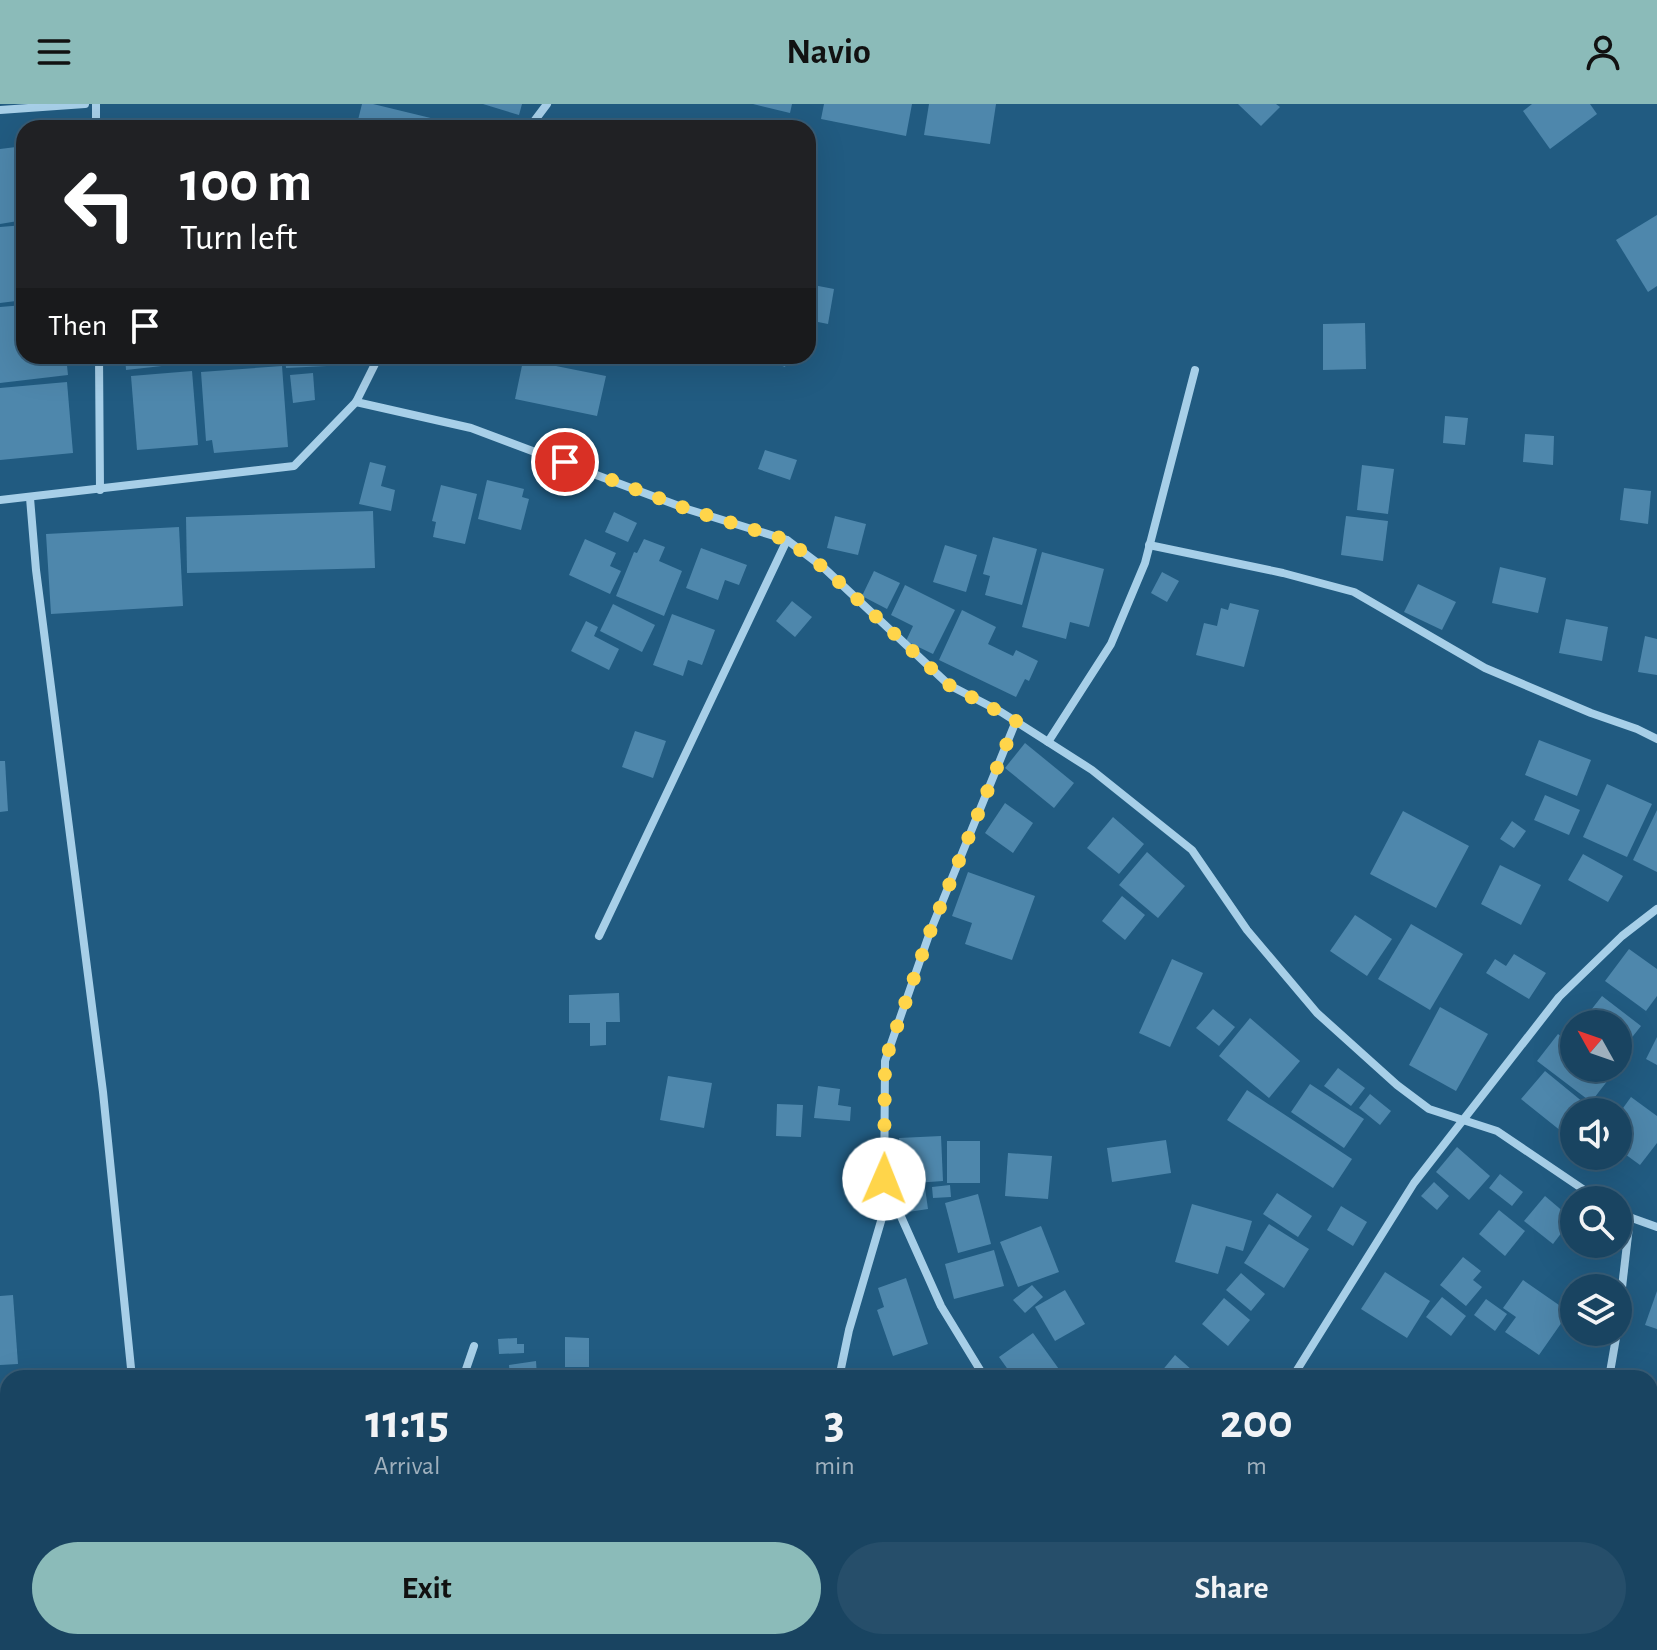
<!DOCTYPE html>
<style>
:root{--surface:#194461;--page:#264e6a;--text:#f1f3f6;--muted:#9fb0bd;--line:#375c76;--accent:#8bbbb9}
body{margin:0;font-family:"Alegreya Sans",sans-serif;background:var(--page);color:var(--text);height:100vh;display:flex;flex-direction:column;font-size:30px;white-space:nowrap}
*{box-sizing:border-box;margin:0}
p{font-size:26px;color:var(--muted)}
.icon{flex:none;width:44px;height:44px;fill:none;stroke:currentColor;stroke-width:2;stroke-linecap:round;stroke-linejoin:round}
.map{position:relative;flex:1;overflow:hidden}
.drawer{position:absolute;left:0px;top:1266px;width:1658px;height:280px;display:flex;flex-direction:column;background:var(--surface);border-radius:24px 24px 0 0;box-shadow:0 8px 32px #0002,0 0 0 2px var(--line)}
.drawer>*{flex:none}
.top-card{position:absolute;left:16px;top:16px;width:800px;height:244px;border-radius:24px;box-shadow:0 8px 32px #0002,0 0 0 2px var(--line);background:#202124;color:#fff;overflow:hidden}
.needle{width:52px;rotate:310deg}
.buttons{position:absolute;left:1560px;top:906px;display:grid;gap:16px}
.buttons a{display:grid;place-items:center;width:72px;height:72px;border-radius:50%;background:var(--surface);box-shadow:0 8px 32px #0002,0 0 0 2px var(--line);font-size:40px}
.pin{position:absolute;display:grid;place-items:center;width:68px;height:68px;color:#fff;margin:-34px;border:4px solid #fff;border-radius:50%;box-shadow:0 2px 8px #0007}
.me{position:absolute;width:88px;margin:-44px;rotate:1deg;stroke-linejoin:round;filter:drop-shadow(0 0 6px #0008)}
.turn{display:flex;align-items:center;gap:28px;height:168px;padding:0 32px;font-size:36px}
.turn .icon{width:104px;height:104px;stroke-width:2.5}
.turn b{display:block;font-size:56px;line-height:68px}
.then{display:flex;align-items:center;height:76px;padding:0 32px;background:#0003;gap:16px;font-size:30px}
.eta{display:flex;justify-content:space-evenly;align-items:center;height:136px;text-align:center}
.eta b{font-size:48px;font-weight:600;line-height:56px}
.action{display:flex;gap:16px;margin-top:auto;padding:16px 32px}
.action a{flex:1;height:92px;border-radius:48px;background:var(--accent);color:#111;font-size:32px;font-weight:600;line-height:92px;text-align:center}
.action a+a{background:var(--page);color:var(--text)}
header{display:flex;justify-content:space-between;align-items:center;height:104px;padding:0 32px;background:var(--accent);color:#111;font-size:36px;font-weight:600}
.map>svg:first-child{display:block}
.building{fill:#4e87ac}
.lines{fill:none;stroke-linecap:round;stroke-linejoin:round}
.street{stroke:#a7cfe8;stroke-width:8}
.route{stroke:#ffd54a;stroke-width:14;stroke-dasharray:0 25.2}
</style>
<header><svg class="icon" aria-label="menu" viewBox="0 0 24 24"><path d="M4 6h16M4 12h16M4 18h16"/></svg>Navio<svg class="icon" aria-label="person" viewBox="0 0 24 24"><circle cx="12" cy="8" r="4"/><path d="M4 21q1-7 8-7t8 7"/></svg></header>
<div class="map">
<svg width="1657" height="1546" viewBox="0 0 1657 1546">
<rect width="100%" height="100%" fill="#215b81"/>
<!-- building -->
<g class="building">
<polygon points="362,0 373,0 443,17 441,24 356,24"/>
<polygon points="483,0 522,0 519,11"/>
<polygon points="753,0 792,0 790,9"/>
<polygon points="824,0 912,0 906,32 821,15"/>
<polygon points="929,0 996,0 990,40 924,31"/>
<polygon points="1238,0 1276,0 1280,3 1261,22"/>
<polygon points="1532,0 1590,0 1597,10 1550,45 1523,7"/>
<polygon points="24,42 24,116 0,120 0,45"/>
<polygon points="1657,111 1657,182 1648,188 1616,136"/>
<polygon points="24,121 24,196 0,199 0,123"/>
<polygon points="808,180 834,185 828,220 808,216"/>
<polygon points="24,201 24,252 66,252 68,271 0,279 0,203"/>
<polygon points="1365,219 1366,265 1323,266 1323,220"/>
<polygon points="125,252 179,252 180,260 126,266"/>
<polygon points="195,252 228,252 228,254 195,256"/>
<polygon points="285,252 326,252 327,262 286,264"/>
<polygon points="524,252 558,252 556,262 606,272 597,312 515,295"/>
<polygon points="774,252 789,252 785,263 772,258"/>
<polygon points="282,262 288,343 214,349 212,336 206,337 201,268"/>
<polygon points="192,267 198,341 137,346 131,272"/>
<polygon points="313,269 315,296 293,299 290,271"/>
<polygon points="67,278 73,349 0,356 0,284"/>
<polygon points="1445,312 1468,314 1465,341 1443,339"/>
<polygon points="1525,330 1554,332 1553,361 1523,358"/>
<polygon points="765,346 797,356 790,376 758,365"/>
<polygon points="370,358 386,362 381,382 395,386 391,407 359,400"/>
<polygon points="1362,361 1394,365 1388,410 1357,406"/>
<polygon points="487,376 524,385 522,393 529,395 521,426 478,415"/>
<polygon points="441,381 477,390 465,440 433,433 436,418 432,417"/>
<polygon points="1624,384 1651,387 1648,420 1620,416"/>
<polygon points="373,407 375,464 187,469 186,413"/>
<polygon points="614,408 637,419 628,438 605,428"/>
<polygon points="835,412 866,420 858,451 827,444"/>
<polygon points="1346,412 1388,417 1383,457 1341,451"/>
<polygon points="179,423 183,502 51,510 46,430"/>
<polygon points="993,433 1037,445 1022,501 985,491 990,472 983,470"/>
<polygon points="585,435 616,449 610,462 621,467 610,490 569,471"/>
<polygon points="644,435 665,443 659,457 682,467 664,512 616,492 634,448 637,449"/>
<polygon points="945,441 977,451 966,488 933,478"/>
<polygon points="701,444 747,461 739,481 725,476 718,496 686,484"/>
<polygon points="1042,448 1104,465 1089,523 1070,518 1066,535 1022,523"/>
<polygon points="1500,463 1546,474 1538,509 1492,499"/>
<polygon points="874,467 900,479 887,505 862,492"/>
<polygon points="1162,468 1179,477 1167,498 1151,489"/>
<polygon points="1418,480 1456,498 1442,526 1404,508"/>
<polygon points="905,481 955,506 933,550 906,537 913,522 891,511"/>
<polygon points="792,497 812,513 795,533 776,517"/>
<polygon points="1230,499 1259,506 1244,563 1196,551 1204,519 1217,522 1221,504 1228,506"/>
<polygon points="613,500 655,521 642,548 600,527"/>
<polygon points="962,506 996,523 988,540 1013,552 1016,546 1038,557 1029,577 1025,575 1016,593 939,556"/>
<polygon points="672,510 715,526 702,561 688,556 683,572 653,561"/>
<polygon points="1566,515 1608,523 1602,557 1559,549"/>
<polygon points="586,517 598,523 594,532 619,545 609,566 571,547"/>
<polygon points="1645,532 1657,535 1657,571 1638,568"/>
<polygon points="635,627 666,637 653,674 622,663"/>
<polygon points="1539,636 1591,656 1577,692 1525,671"/>
<polygon points="1025,639 1074,679 1054,704 1005,664"/>
<polygon points="0,657 5,657 8,707 0,708"/>
<polygon points="1607,680 1652,700 1627,753 1583,733"/>
<polygon points="1545,691 1580,706 1569,731 1534,716"/>
<polygon points="1005,699 1033,719 1013,749 985,729"/>
<polygon points="1657,706 1657,768 1633,756"/>
<polygon points="1403,707 1469,742 1436,804 1370,770"/>
<polygon points="1113,713 1144,740 1119,770 1087,744"/>
<polygon points="1512,717 1526,727 1514,744 1500,735"/>
<polygon points="1147,748 1185,782 1158,814 1119,781"/>
<polygon points="1583,750 1623,772 1608,798 1568,776"/>
<polygon points="1500,761 1541,781 1521,821 1481,800"/>
<polygon points="968,768 1035,792 1012,856 965,840 972,819 952,812"/>
<polygon points="1122,792 1145,811 1125,836 1102,817"/>
<polygon points="1355,811 1392,835 1367,872 1330,847"/>
<polygon points="1411,820 1463,850 1430,906 1378,875"/>
<polygon points="1629,845 1657,865 1657,892 1646,907 1605,877"/>
<polygon points="1514,850 1546,869 1529,895 1486,869 1495,855 1506,862"/>
<polygon points="1172,855 1203,869 1170,943 1139,929"/>
<polygon points="619,889 620,918 606,918 606,941 590,942 590,919 569,919 569,891"/>
<polygon points="1602,892 1641,922 1618,951 1618,920 1580,920"/>
<polygon points="1440,903 1488,930 1456,987 1409,961"/>
<polygon points="1213,905 1235,923 1219,942 1196,924"/>
<polygon points="1250,914 1300,957 1269,994 1219,952"/>
<polygon points="1558,930 1574,942 1574,964 1603,964 1612,971 1591,998 1537,957"/>
<polygon points="1657,933 1657,961 1646,955"/>
<polygon points="1338,964 1365,984 1351,1002 1324,982"/>
<polygon points="1545,967 1589,1003 1585,1008 1574,1008 1574,1022 1566,1031 1521,995"/>
<polygon points="668,972 712,979 704,1024 660,1016"/>
<polygon points="1310,980 1364,1015 1344,1044 1291,1008"/>
<polygon points="818,982 840,985 838,1001 851,1003 850,1017 814,1014"/>
<polygon points="1247,986 1352,1055 1333,1084 1227,1016"/>
<polygon points="1370,990 1391,1007 1380,1021 1359,1004"/>
<polygon points="1631,993 1657,1012 1657,1039 1640,1061 1618,1045 1618,1011"/>
<polygon points="777,1000 803,1001 801,1033 776,1032"/>
<polygon points="941,1032 943,1077 901,1080 899,1034"/>
<polygon points="1166,1036 1171,1069 1112,1078 1107,1044"/>
<rect x="947" y="1037" width="33" height="42"/>
<polygon points="1457,1043 1490,1072 1469,1096 1436,1068"/>
<polygon points="1008,1049 1052,1052 1048,1095 1005,1092"/>
<polygon points="1500,1070 1523,1088 1512,1102 1489,1084"/>
<polygon points="1434,1078 1449,1092 1437,1106 1421,1092"/>
<polygon points="950,1081 951,1093 933,1094 932,1083"/>
<polygon points="925,1084 928,1105 908,1108 905,1087"/>
<polygon points="1277,1089 1312,1112 1298,1133 1263,1110"/>
<polygon points="978,1090 991,1140 958,1149 945,1099"/>
<polygon points="1545,1092 1572,1115 1553,1140 1524,1117"/>
<polygon points="1192,1100 1252,1117 1243,1147 1226,1142 1218,1170 1175,1158"/>
<polygon points="1341,1102 1367,1118 1353,1142 1327,1126"/>
<polygon points="1499,1106 1525,1127 1505,1152 1479,1130"/>
<polygon points="1269,1120 1309,1145 1284,1184 1244,1159"/>
<polygon points="1041,1122 1059,1168 1018,1183 1000,1138"/>
<polygon points="994,1146 1004,1182 954,1195 945,1160"/>
<polygon points="1463,1153 1481,1167 1473,1176 1482,1183 1466,1202 1440,1181"/>
<polygon points="1385,1168 1430,1197 1407,1234 1361,1205"/>
<polygon points="1241,1169 1265,1190 1251,1207 1226,1186"/>
<polygon points="906,1174 928,1240 893,1252 877,1206 884,1203 878,1184"/>
<polygon points="1523,1176 1569,1208 1539,1251 1505,1228 1516,1213 1503,1204"/>
<polygon points="1032,1181 1043,1193 1025,1209 1013,1196"/>
<polygon points="1065,1186 1085,1220 1055,1237 1035,1203"/>
<polygon points="1657,1187 1657,1225 1645,1221"/>
<polygon points="13,1191 18,1260 0,1261 0,1192"/>
<polygon points="1442,1193 1466,1212 1451,1232 1426,1213"/>
<polygon points="1224,1194 1250,1216 1228,1242 1202,1220"/>
<polygon points="1486,1195 1507,1210 1495,1227 1474,1211"/>
<polygon points="1033,1229 1061,1268 1052,1274 1014,1274 999,1253"/>
<polygon points="565,1233 589,1234 589,1263 565,1263"/>
<polygon points="517,1234 517,1240 524,1240 524,1249 499,1250 498,1235"/>
<polygon points="1175,1251 1201,1274 1156,1274"/>
<polygon points="536,1257 537,1274 510,1274 509,1261"/>
<polygon points="1434,1264 1452,1274 1429,1274"/>
<polygon points="590,1267 590,1274 566,1274 566,1268"/>
<polygon points="714,1268 714,1274 661,1274 661,1270"/>
<polygon points="544,1538 575,1538 575,1545 545,1546"/>
<rect x="592" y="1538" width="22" height="8"/>
<polygon points="1385,1538 1451,1538 1447,1546 1392,1546 1383,1541"/>
<polygon points="1603,1538 1633,1538 1632,1546 1602,1546"/>
</g>
<g class="lines">
<!-- street -->
<g class="street">
<polyline points="96,0 96,24"/>
<polyline points="0,6 85,0"/>
<polyline points="529,24 547,0"/>
<polyline points="99,252 100,386"/>
<polyline points="356,298 471,324 687,405 787,436 824,464 949,581 1001,608 1092,666 1192,746 1247,826 1317,909 1397,981 1429,1005 1497,1027 1599,1096"/>
<polyline points="30,394 36,466 103,988 132,1274"/>
<polyline points="0,396 294,362 356,298 379,252"/>
<polyline points="1149,441 1283,469 1354,488 1485,564 1591,609 1637,625 1657,635"/>
<polyline points="1048,638 1111,540 1145,459 1195,266"/>
<polyline points="599,832 787,436"/>
<polyline points="886,1079 941,1202 985,1274"/>
<polyline points="1618,1109 1657,1123"/>
<polyline points="1618,1218 1630,1114"/>
<polyline points="463,1274 474,1242"/>
<polyline points="839,1274 849,1226 884,1107 885,957 930,828 1016,617"/>
<polyline points="1292,1274 1414,1079 1559,893 1622,832 1657,805"/>
<polyline points="1609,1274 1617,1228"/>
<polyline points="159,1538 160,1546"/>
<polyline points="511,1538 523,1546"/>
<polyline points="1191,1538 1200,1546"/>
<polyline points="476,1546 480,1538"/>
<polyline points="755,1546 755,1538"/>
<polyline points="1113,1546 1117,1538"/>
<polyline points="1548,1546 1550,1538"/>
</g>
</g>
<g class="lines">
<!-- route -->
<polyline class="route" points="565,358 687,405 787,436 824,464 949,581 1016,617 930,828 885,957 884,1075"/>
</g>
</svg>
<div class="buttons">
<a><svg class="needle" viewBox="-14 -14 28 28"><path d="M0-13l5 13h-10z" fill="#e53935"/><path d="M0 13l5-13h-10z" fill="#9fb0bd"/></svg></a>
<a><svg class="icon" aria-label="sound" viewBox="0 0 24 24"><path d="M4 9h4l5-4v14l-5-4H4zM17 9q2 3 0 6"/></svg></a>
<a><svg class="icon" aria-label="search" viewBox="0 0 24 24"><circle cx="10" cy="10" r="6"/><path d="M15 15l6 6"/></svg></a>
<a><svg class="icon" aria-label="layers" viewBox="0 0 24 24"><path d="M12 4l9 5-9 5-9-5zM3 14l9 5 9-5"/></svg></a>
</div>
<div class="pin" style="left:565px;top:358px;background:#d93025"><svg class="icon" aria-label="arrive" viewBox="0 0 24 24"><path d="M6 21V4h12l-3 4 3 4H6"/></svg></div>
<svg class="me" style="left:884px;top:1075px" viewBox="-20 -20 40 40"><circle r="19" fill="#fff"/><path d="M0-13L10 11 0 6-10 11z" fill="#ffd54a"/></svg>
<div class="top-card">
<div class="turn"><svg class="icon" aria-label="left" viewBox="0 0 24 24"><path d="M17 20v-9H6M10 6l-5 5 5 5"/></svg><div><b>100 m</b>Turn left</div></div>
<div class="then">Then<svg class="icon" aria-label="arrive" viewBox="0 0 24 24"><path d="M6 21V4h12l-3 4 3 4H6"/></svg></div>
</div>
<section class="drawer">
<div class="eta">
<div><b>11:15</b><p>Arrival</p></div>
<div><b>3</b><p>min</p></div>
<div><b>200</b><p>m</p></div>
</div>
<div class="action"><a>Exit</a><a>Share</a></div>
</section>
</div>
